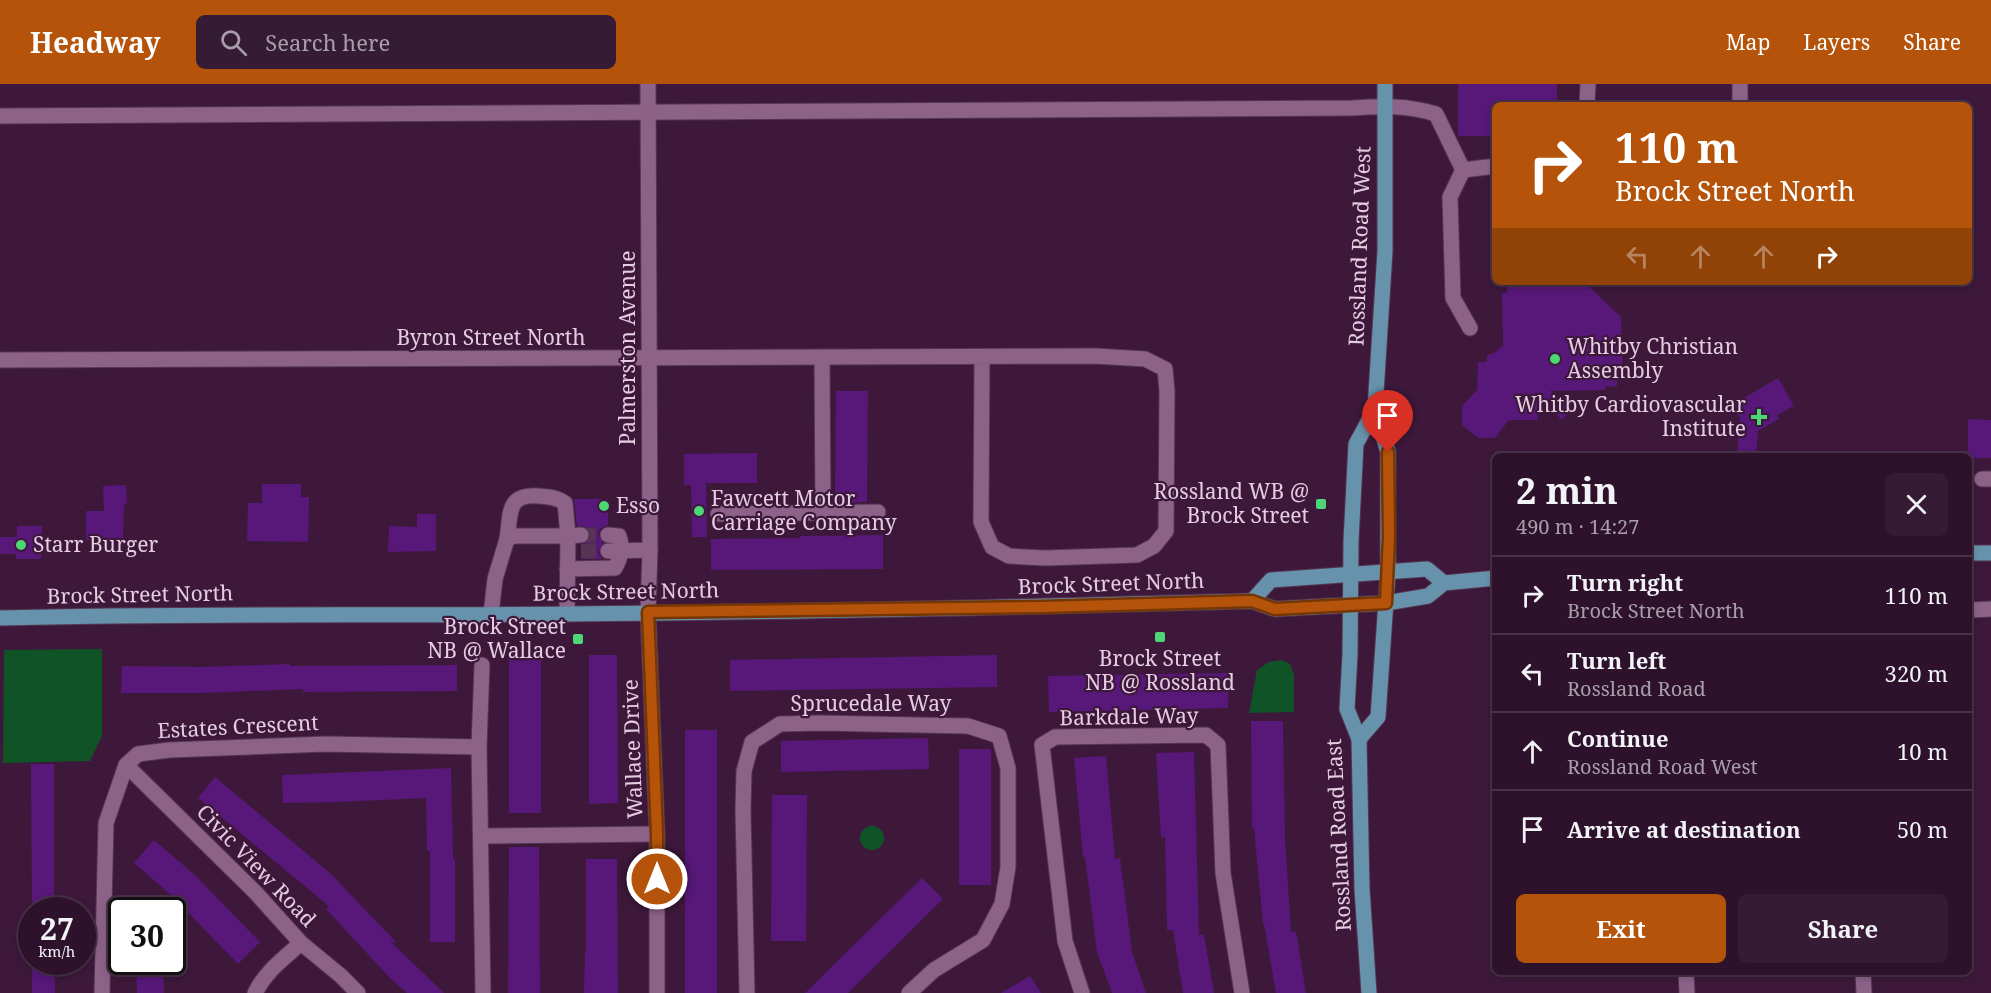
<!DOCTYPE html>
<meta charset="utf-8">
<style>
:root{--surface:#2e122c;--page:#361b34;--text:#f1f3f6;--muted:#a79ea9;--line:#493248;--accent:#b45309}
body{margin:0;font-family:"Noto Serif",serif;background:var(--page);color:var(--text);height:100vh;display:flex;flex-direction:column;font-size:22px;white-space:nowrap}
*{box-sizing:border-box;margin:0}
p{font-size:20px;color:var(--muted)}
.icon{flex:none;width:33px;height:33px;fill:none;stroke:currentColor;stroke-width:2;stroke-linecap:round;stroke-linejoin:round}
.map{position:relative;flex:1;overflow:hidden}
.drawer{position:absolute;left:1492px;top:369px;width:480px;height:522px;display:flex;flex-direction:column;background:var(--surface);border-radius:9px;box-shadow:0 3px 9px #0003,0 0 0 2px var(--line)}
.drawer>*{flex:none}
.banner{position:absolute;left:1492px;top:18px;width:480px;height:183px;border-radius:9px;box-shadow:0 3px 9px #0003,0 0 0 2px var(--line);background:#b45309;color:#fff;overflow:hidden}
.speed{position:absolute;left:18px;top:813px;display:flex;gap:12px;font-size:30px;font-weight:700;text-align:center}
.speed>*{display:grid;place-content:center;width:78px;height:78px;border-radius:50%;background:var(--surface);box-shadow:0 3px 9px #0003,0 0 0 2px var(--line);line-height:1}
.speed small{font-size:15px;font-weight:400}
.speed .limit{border:3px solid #111;border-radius:9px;background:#fff;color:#111}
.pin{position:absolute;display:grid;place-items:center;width:51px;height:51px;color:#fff;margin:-62px -26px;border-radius:50% 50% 50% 0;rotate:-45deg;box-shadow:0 0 6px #0007}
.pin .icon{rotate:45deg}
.me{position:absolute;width:66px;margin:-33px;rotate:0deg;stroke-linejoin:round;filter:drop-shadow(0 0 4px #0008)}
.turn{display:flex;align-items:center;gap:21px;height:126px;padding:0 24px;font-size:27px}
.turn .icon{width:78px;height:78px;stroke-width:2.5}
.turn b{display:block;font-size:42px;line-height:51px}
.lanes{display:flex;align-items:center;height:57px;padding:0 24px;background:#0003;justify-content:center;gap:30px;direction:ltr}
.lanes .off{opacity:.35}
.round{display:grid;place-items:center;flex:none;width:63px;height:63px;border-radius:9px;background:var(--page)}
.overview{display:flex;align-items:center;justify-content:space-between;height:102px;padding:0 24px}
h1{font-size:36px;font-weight:700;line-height:45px}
.action{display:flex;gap:12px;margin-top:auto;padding:12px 24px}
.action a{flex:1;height:69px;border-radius:9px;background:var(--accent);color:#fff;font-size:24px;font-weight:700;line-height:69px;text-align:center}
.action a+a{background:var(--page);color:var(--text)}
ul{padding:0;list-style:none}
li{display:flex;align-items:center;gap:18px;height:78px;padding:0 24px;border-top:2px solid var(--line)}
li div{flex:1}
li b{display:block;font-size:22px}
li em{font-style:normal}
header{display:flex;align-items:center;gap:36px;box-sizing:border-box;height:84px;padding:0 30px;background:var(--accent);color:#fff}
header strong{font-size:28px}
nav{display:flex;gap:33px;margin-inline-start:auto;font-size:21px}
.search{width:420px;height:54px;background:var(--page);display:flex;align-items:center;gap:15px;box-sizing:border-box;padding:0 21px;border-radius:9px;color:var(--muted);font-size:22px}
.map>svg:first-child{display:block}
.green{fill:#0f5326}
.building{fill:#571879}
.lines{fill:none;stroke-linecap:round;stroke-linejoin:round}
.minor-tunnel{stroke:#563354;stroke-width:15;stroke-dasharray:15 8;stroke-linecap:butt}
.minor-casing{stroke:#553653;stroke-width:17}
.major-casing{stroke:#553653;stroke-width:17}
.minor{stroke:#8d6289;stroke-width:15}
.major{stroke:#6792ab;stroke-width:15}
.route-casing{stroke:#753606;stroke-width:15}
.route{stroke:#b45309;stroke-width:10}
.poi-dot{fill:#4dd676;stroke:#3d183b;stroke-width:2}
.labels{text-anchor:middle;stroke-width:4.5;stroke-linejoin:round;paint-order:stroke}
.street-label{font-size:21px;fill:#e4cce1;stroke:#3d183b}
.poi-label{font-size:21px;fill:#e4cce1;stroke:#3d183b;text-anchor:start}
</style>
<header>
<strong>Headway</strong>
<div class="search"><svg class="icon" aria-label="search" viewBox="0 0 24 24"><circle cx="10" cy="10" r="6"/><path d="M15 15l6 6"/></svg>Search here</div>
<nav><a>Map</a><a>Layers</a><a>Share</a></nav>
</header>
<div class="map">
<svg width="1991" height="909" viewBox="0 0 1991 909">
<rect width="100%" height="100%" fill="#3d183b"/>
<!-- green -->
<g class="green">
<polygon points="102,565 102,652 90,677 3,679 4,566"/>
<polygon points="1282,576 1290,580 1294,591 1294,628 1249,629 1257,586 1269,578"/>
<circle cx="872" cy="754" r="12"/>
</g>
<!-- building -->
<g class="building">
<polygon points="1458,0 1557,0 1557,21 1496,21 1496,52 1458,52"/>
<polygon points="1512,198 1584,198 1621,233 1623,296 1617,296 1617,302 1605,303 1605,306 1550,307 1570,327 1562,336 1537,312 1538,336 1509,336 1495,354 1478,354 1462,341 1462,322 1477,306 1478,278 1487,278 1487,271 1492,270 1503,262 1502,209 1507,209 1507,199"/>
<polygon points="1778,294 1794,322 1777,331 1779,335 1758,347 1756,372 1737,372 1740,334 1732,321"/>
<polygon points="836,307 868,307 867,418 835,419"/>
<polygon points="1968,335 1991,336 1991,374 1970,374 1968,372"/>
<polygon points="757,369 757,399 706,399 707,453 692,453 691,401 684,401 684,370"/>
<polygon points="262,400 301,400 301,413 309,413 308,458 247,457 248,419 262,419"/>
<polygon points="126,401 127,420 124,420 123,457 86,456 86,427 104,427 103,402"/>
<polygon points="574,415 608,415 608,441 600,445 598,450 603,459 598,468 602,475 581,475 581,461 587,459 591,450 586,443 577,442"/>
<polygon points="417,430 436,430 436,467 388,468 389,442 417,443"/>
<polygon points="17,442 42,442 41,475 16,475 16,470 0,470 0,453 17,453"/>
<polygon points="883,451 883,485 711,486 711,455 800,454 800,452"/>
<polygon points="589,571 617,571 618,719 589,720"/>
<polygon points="997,571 997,603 730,607 730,576"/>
<rect x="509" y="572" width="32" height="157"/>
<polygon points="290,580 290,582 457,581 457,607 303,608 303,605 201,609 121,609 122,582 201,583"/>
<polygon points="1228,589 1228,624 1049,628 1048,592"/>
<polygon points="1251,637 1283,637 1285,756 1291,848 1296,847 1306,909 1276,909 1264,840 1263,840 1254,744 1252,744"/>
<rect x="685" y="646" width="32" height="263"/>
<polygon points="928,654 929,685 781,688 781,657"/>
<rect x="959" y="665" width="32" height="136"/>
<polygon points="1194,668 1199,851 1204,851 1214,909 1183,909 1173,846 1167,846 1165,753 1161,753 1156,669"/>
<polygon points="1106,672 1115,775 1120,774 1132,868 1146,909 1112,909 1097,868 1085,773 1083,773 1074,674"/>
<polygon points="31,680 54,680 54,826 32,826"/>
<polygon points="451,684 453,775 455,775 455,858 430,858 430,767 427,767 426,714 337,718 283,719 282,691"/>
<polygon points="215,693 331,790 396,858 391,858 444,909 407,909 390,894 326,825 329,822 198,714"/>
<polygon points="772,711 807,711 806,857 771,857"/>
<polygon points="154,756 196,792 260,858 238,880 172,812 134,779"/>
<polygon points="509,763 539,763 540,909 508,909"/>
<polygon points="586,775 617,775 618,909 584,909 585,868 586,868"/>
<polygon points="922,794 943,815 848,909 805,909"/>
<polygon points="32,878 54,878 55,909 32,909"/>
<polygon points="136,878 163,878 164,909 137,909"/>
<polygon points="1030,892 1041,909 1001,909"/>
</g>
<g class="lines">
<!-- minor-tunnel -->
<g class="minor-tunnel">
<polyline points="581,451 608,451"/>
<polyline points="581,467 608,467"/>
</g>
<!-- minor casing -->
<g class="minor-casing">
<g id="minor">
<polyline points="648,0 650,466 648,528 657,750 657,909"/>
<polyline points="1587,21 1588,0"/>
<polyline points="1740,21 1740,0"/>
<path d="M0,32L1352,24C1380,22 1408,21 1436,30L1463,86L1496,82"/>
<polyline points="1463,86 1450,113 1453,214 1470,244"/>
<polyline points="822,274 823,428"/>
<polyline points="0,276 1095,272 1145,275 1165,285 1167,307 1166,447 1154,462 1137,471 1045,474 1009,472 992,463 981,438 982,273"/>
<polyline points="1982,395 1991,395"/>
<polyline points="718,430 878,428"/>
<path d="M507,455C511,430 506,410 538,412C549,413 556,413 565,419L568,452L581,451"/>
<polyline points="608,467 650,466"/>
<path d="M567,485L615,484C621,473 623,464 619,452L608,451"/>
<polyline points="1970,526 1991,525"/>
<polyline points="491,530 495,495 507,455 514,452 568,452 567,530"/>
<polyline points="482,581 479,663 483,909"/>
<polyline points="126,681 256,809 301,859 341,892 358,909"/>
<polyline points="481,752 657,750"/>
<polyline points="1686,888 1687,909"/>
<polyline points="1863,888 1864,909"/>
<polyline points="102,909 106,739 126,681 138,670 169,666 326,660 479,663"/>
<path d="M255,909C266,887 283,875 301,859"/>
<polyline points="747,909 743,726 744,687 752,658 780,640 819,639 968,642 999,652 1008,684 1008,783 1002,820 983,856 934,886 909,909"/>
<polyline points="1082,909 1065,857 1042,661 1055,653 1206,651 1218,661 1223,789 1242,909"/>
</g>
</g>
<!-- major casing -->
<g class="major-casing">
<g id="major">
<polyline points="1970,469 1991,469"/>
<polyline points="1252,517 1271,496 1427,485 1444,499"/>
<path d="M0,534C189,529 378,532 566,530C795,528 1024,523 1252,517L1275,525L1386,519L1428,512L1444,499L1496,494"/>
<polyline points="1359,655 1378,633 1388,488 1388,368 1375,325 1385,167 1385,0"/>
<polyline points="1369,909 1362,805 1359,655 1347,625 1350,570 1351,457 1356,360 1375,325"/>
</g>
</g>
<!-- minor -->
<use href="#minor" class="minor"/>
<!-- major -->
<use href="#major" class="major"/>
</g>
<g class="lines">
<!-- route casing -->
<g class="route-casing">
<polyline id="route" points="657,795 657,750 648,528 1043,523 1252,517 1275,525 1386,519 1389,453 1388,368"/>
</g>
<!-- route -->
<use href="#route" class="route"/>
</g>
<!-- markers -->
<g class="poi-dot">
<circle cx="1555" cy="275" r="6"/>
<path d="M1756 324h6v6h6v6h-6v6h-6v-6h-6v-6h6z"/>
<rect x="1315" y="414" width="12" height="12" rx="3"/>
<circle cx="604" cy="422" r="6"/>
<circle cx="699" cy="427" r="6"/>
<circle cx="21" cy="461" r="6"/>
<rect x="1154" y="547" width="12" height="12" rx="3"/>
<rect x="572" y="549" width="12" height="12" rx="3"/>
</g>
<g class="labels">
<!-- street labels -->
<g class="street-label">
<text transform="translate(1360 162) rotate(-88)" y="7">Rossland Road West</text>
<text x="491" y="261">Byron Street North</text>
<text transform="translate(628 264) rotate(-90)" y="7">Palmerston Avenue</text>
<text transform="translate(1111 500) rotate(-2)" y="7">Brock Street North</text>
<text transform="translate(626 508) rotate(-1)" y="7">Brock Street North</text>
<text transform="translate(140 511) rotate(-1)" y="7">Brock Street North</text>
<text x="871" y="627">Sprucedale Way</text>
<text transform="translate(1129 633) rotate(-1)" y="7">Barkdale Way</text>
<text transform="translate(238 643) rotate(-3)" y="7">Estates Crescent</text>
<text transform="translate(633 665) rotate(-92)" y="7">Wallace Drive</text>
<text transform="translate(1339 751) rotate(-93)" y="7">Rossland Road East</text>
<text transform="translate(256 782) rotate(46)" y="7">Civic View Road</text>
</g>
<!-- poi labels -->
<g class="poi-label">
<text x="1567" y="270">Whitby Christian<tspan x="1567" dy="24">Assembly</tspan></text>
<text x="1746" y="328" text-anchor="end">Whitby Cardiovascular<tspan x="1746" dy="24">Institute</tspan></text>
<text x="1309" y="415" text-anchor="end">Rossland WB @<tspan x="1309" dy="24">Brock Street</tspan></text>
<text x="711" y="422">Fawcett Motor<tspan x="711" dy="24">Carriage Company</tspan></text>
<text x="616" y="429">Esso</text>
<text x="33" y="468">Starr Burger</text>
<text x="566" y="550" text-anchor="end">Brock Street<tspan x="566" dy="24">NB @ Wallace</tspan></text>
<text x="1160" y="582" text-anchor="middle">Brock Street<tspan x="1160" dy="24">NB @ Rossland</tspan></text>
</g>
</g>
</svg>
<div class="speed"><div>27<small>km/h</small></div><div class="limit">30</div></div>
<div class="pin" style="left:1388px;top:368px;background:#d93025"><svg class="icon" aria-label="arrive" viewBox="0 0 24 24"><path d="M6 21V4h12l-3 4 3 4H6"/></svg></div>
<svg class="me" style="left:657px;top:795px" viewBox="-20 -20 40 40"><circle r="17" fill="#b45309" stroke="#fff" stroke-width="3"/><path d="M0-11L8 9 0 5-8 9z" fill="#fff"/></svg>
<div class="banner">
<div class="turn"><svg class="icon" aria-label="right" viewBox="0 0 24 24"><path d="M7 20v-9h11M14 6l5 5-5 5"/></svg><div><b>110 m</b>Brock Street North</div></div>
<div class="lanes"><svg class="icon off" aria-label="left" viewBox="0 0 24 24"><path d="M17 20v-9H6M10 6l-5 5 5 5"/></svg><svg class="icon off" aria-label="ahead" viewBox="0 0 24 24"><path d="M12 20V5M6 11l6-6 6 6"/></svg><svg class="icon off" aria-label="ahead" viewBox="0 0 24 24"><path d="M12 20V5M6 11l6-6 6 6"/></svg><svg class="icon" aria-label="right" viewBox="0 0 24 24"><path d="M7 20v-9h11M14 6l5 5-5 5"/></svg></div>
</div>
<section class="drawer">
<div class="overview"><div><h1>2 min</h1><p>490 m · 14:27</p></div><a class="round"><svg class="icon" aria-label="close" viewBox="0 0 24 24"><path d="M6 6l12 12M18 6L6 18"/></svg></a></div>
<ul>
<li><svg class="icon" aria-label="right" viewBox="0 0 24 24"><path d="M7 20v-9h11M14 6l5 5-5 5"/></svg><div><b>Turn right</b><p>Brock Street North</p></div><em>110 m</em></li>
<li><svg class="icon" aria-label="left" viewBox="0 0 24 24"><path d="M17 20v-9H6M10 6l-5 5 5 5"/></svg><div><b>Turn left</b><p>Rossland Road</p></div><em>320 m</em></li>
<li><svg class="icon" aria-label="ahead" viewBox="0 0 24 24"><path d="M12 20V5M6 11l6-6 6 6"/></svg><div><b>Continue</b><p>Rossland Road West</p></div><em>10 m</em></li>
<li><svg class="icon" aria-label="arrive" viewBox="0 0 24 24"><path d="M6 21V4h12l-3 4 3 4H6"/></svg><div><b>Arrive at destination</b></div><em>50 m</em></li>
</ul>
<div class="action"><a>Exit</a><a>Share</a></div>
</section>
</div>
